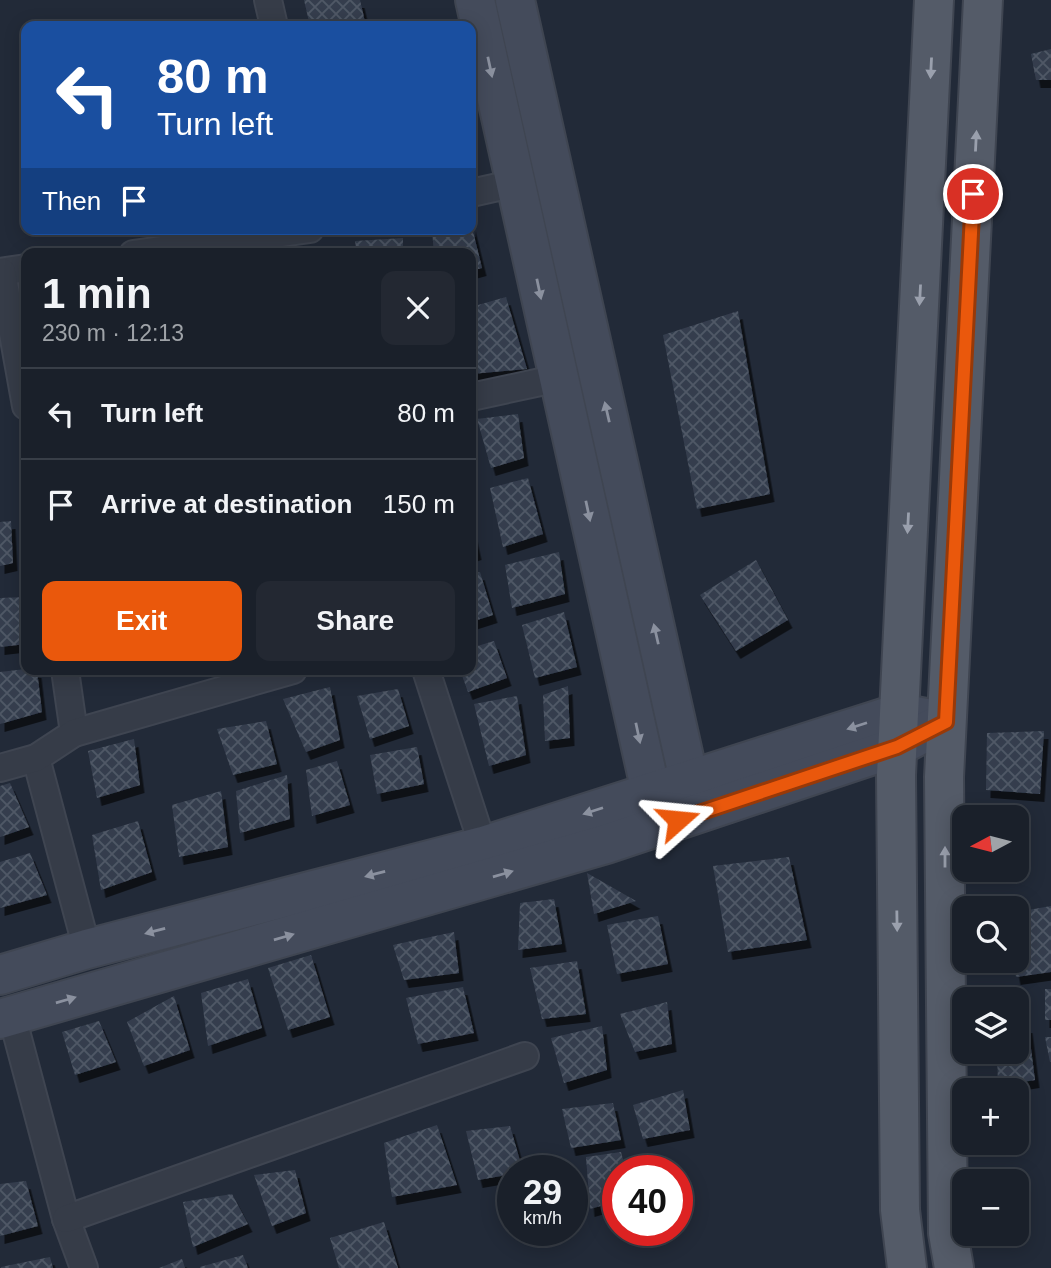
<!DOCTYPE html>
<meta charset="utf-8">
<style>
:root{--surface:#1a202a;--page:#232832;--text:#f1f3f6;--muted:#9fa3a8;--line:#383e47;--accent:#ea580c}
body{margin:0;font-family:Helvetica,sans-serif;background:var(--page);color:var(--text);height:100vh;display:flex;flex-direction:column;font-size:26px;white-space:nowrap}
*{box-sizing:border-box;margin:0}
p{font-size:23px;color:var(--muted)}
.icon{flex:none;width:38px;height:38px;fill:none;stroke:currentColor;stroke-width:2;stroke-linecap:round;stroke-linejoin:round}
.map{position:relative;flex:1;overflow:hidden}
.drawer{position:absolute;left:21px;top:248px;width:455px;height:427px;display:flex;flex-direction:column;background:var(--surface);border-radius:14px;box-shadow:0 4px 18px #0003,0 0 0 2px var(--line)}
.drawer>*{flex:none}
.banner{position:absolute;left:21px;top:21px;width:455px;height:214px;border-radius:14px;box-shadow:0 4px 18px #0003,0 0 0 2px var(--line);background:#1a4fa0;color:#fff;overflow:hidden}
.needle{width:46px;rotate:263deg}
.buttons{position:absolute;left:952px;top:805px;display:grid;gap:14px}
.buttons a{display:grid;place-items:center;width:77px;height:77px;border-radius:14px;background:var(--surface);box-shadow:0 4px 18px #0003,0 0 0 2px var(--line);font-size:35px}
.speed{position:absolute;left:497px;top:1155px;display:flex;gap:14px;font-size:35px;font-weight:700;text-align:center}
.speed>*{display:grid;place-content:center;width:91px;height:91px;border-radius:50%;background:var(--surface);box-shadow:0 4px 18px #0003,0 0 0 2px var(--line);line-height:1}
.speed small{font-size:18px;font-weight:400}
.speed .limit{border:10px solid #d22;background:#fff;color:#111}
.pin{position:absolute;display:grid;place-items:center;width:60px;height:60px;color:#fff;margin:-30px;border:4px solid #fff;border-radius:50%;box-shadow:0 2px 7px #0007}
.me{position:absolute;width:77px;margin:-38px;rotate:72deg;stroke-linejoin:round;filter:drop-shadow(0 0 5px #0008)}
.turn{display:flex;align-items:center;gap:24px;height:147px;padding:0 21px;font-size:32px}
.turn .icon{width:91px;height:91px;stroke-width:2.5}
.turn b{display:block;font-size:49px;line-height:60px}
.then{display:flex;align-items:center;height:66px;padding:0 21px;background:#0003;gap:14px;font-size:26px}
.round{display:grid;place-items:center;flex:none;width:74px;height:74px;border-radius:14px;background:var(--page)}
.summary{display:flex;align-items:center;justify-content:space-between;height:119px;padding:0 21px}
h1{font-size:42px;font-weight:600;line-height:52px}
.button{display:flex;gap:14px;margin-top:auto;padding:14px 21px}
.button a{flex:1;height:80px;border-radius:14px;background:var(--accent);color:#fff;font-size:28px;font-weight:600;line-height:80px;text-align:center}
.button a+a{background:var(--page);color:var(--text)}
ul{padding:0;list-style:none}
li{display:flex;align-items:center;gap:21px;height:91px;padding:0 21px;border-top:2px solid var(--line)}
li div{flex:1}
li b{display:block;font-size:26px}
li em{font-style:normal}
.map>svg:first-child{display:block}
.building{fill:url(#building-cross-hatch);filter:url(#shadow)}
.lines{fill:none;stroke-linecap:round;stroke-linejoin:round}
.street-casing{stroke:#3f4551;stroke-width:30}
.secondary-casing{stroke:#3f4551;stroke-width:42}
.primary-casing{stroke:#3f4551;stroke-width:42}
.street{stroke:#363c48;stroke-width:26}
.secondary{stroke:#444b5b;stroke-width:38}
.primary{stroke:#545b68;stroke-width:38}
.oneway{fill:#8b919f}
.oneway2{fill:#9aa0ad}
.route-casing{stroke:#983908;stroke-width:18}
.route{stroke:#ea580c;stroke-width:12}
</style>
<div class="map">
<svg width="1051" height="1268" viewBox="0 0 1051 1268">
<defs>
<pattern id="building-cross-hatch" width="8" height="8" patternUnits="userSpaceOnUse" patternTransform="scale(1.75)"><rect width="8" height="8" fill="#353e4e"/><path d="M0 0l8 8M0 8l8-8" fill="none" stroke="#505866"/></pattern>
<filter id="shadow"><feDropShadow dx="4.5" dy="8" stdDeviation="0" flood-color="#0009"/></filter>
</defs>
<rect width="100%" height="100%" fill="#222a38"/>
<!-- building -->
<g class="building">
<polygon points="304,0 360,0 366,26 310,26"/>
<polygon points="441,19 443,26 419,26"/>
<polygon points="1051,49 1051,80 1036,80 1031,54"/>
<polygon points="471,223 482,268 471,271 471,254 434,254 432,230 471,229"/>
<polygon points="403,238 403,254 357,254 355,241"/>
<polygon points="229,240 284,250 284,254 231,254"/>
<polygon points="506,297 527,369 471,374 471,307"/>
<polygon points="738,311 770,494 697,509 663,335"/>
<polygon points="518,414 524,458 491,468 477,419"/>
<polygon points="528,478 543,534 503,547 490,488"/>
<polygon points="11,521 13,563 0,566 0,522"/>
<polygon points="472,529 477,552 471,554 471,530"/>
<polygon points="559,552 565,594 512,608 505,565"/>
<polygon points="756,560 788,620 736,651 700,595"/>
<polygon points="480,572 493,615 471,622 471,574"/>
<polygon points="26,597 26,644 0,647 0,598"/>
<polygon points="564,612 577,667 535,678 522,625"/>
<polygon points="494,641 507,678 468,692 460,670 471,670 471,648"/>
<polygon points="26,669 37,670 42,712 0,724 0,672"/>
<polygon points="568,686 570,738 545,741 543,695"/>
<polygon points="330,687 340,740 306,752 283,699"/>
<polygon points="398,689 409,726 370,739 357,696"/>
<polygon points="517,696 526,755 489,766 474,704"/>
<polygon points="266,721 277,764 233,775 217,729"/>
<polygon points="1044,731 1040,794 986,790 987,733"/>
<polygon points="134,739 140,785 97,798 88,751"/>
<polygon points="417,747 424,784 377,794 370,755"/>
<polygon points="337,761 350,805 312,816 306,770"/>
<polygon points="287,775 290,819 240,833 236,791"/>
<polygon points="10,783 29,827 0,837 0,786"/>
<polygon points="221,791 228,847 179,857 172,805"/>
<polygon points="138,821 152,872 101,890 92,835"/>
<polygon points="30,853 47,895 0,908 0,862"/>
<polygon points="789,857 807,940 728,952 713,866"/>
<polygon points="587,873 636,901 594,914"/>
<polygon points="554,899 562,944 518,950 520,903"/>
<polygon points="1051,906 1051,972 1016,977 1013,961 1017,961 1017,912"/>
<polygon points="658,916 668,964 617,974 607,925"/>
<polygon points="454,932 459,973 404,980 393,945"/>
<polygon points="311,955 330,1017 288,1030 268,968"/>
<polygon points="577,961 586,1014 542,1019 530,968"/>
<polygon points="248,979 262,1028 208,1046 201,993"/>
<polygon points="463,987 474,1033 418,1044 406,998"/>
<rect x="1045" y="989" width="6" height="31"/>
<polygon points="174,996 190,1050 144,1066 127,1022"/>
<polygon points="667,1002 672,1044 635,1052 620,1014"/>
<polygon points="99,1021 116,1062 75,1075 62,1032"/>
<polygon points="1028,1025 1035,1080 998,1086 997,1052 1017,1052 1017,1026"/>
<polygon points="602,1026 607,1070 564,1083 551,1038"/>
<polygon points="1045,1037 1051,1037 1051,1062 1050,1062"/>
<polygon points="683,1090 690,1130 643,1139 633,1105"/>
<polygon points="613,1103 621,1140 571,1148 562,1109"/>
<polygon points="437,1125 457,1185 392,1197 384,1143"/>
<polygon points="510,1126 523,1171 513,1171 513,1174 478,1180 466,1131"/>
<polygon points="621,1152 626,1171 618,1171 618,1201 590,1209 586,1157"/>
<polygon points="295,1170 306,1213 272,1226 254,1175"/>
<polygon points="26,1181 38,1226 0,1236 0,1184"/>
<polygon points="232,1194 248,1224 193,1247 183,1202"/>
<polygon points="384,1222 398,1268 339,1268 330,1238"/>
<polygon points="243,1255 248,1268 200,1268 200,1267"/>
<polygon points="50,1257 53,1268 1,1268 1,1267"/>
<polygon points="182,1259 185,1268 159,1268"/>
</g>
<g class="lines">
<!-- street casing -->
<g class="street-casing">
<g id="street">
<polyline points="268,0 274,26"/>
<polyline points="471,193 516,183"/>
<polyline points="133,254 310,229"/>
<polyline points="0,272 26,268"/>
<polyline points="2,272 26,406"/>
<polyline points="471,397 559,378"/>
<polyline points="65,670 74,733"/>
<polyline points="426,670 483,846"/>
<polyline points="36,758 87,949"/>
<polyline points="0,768 36,758 74,733 293,670"/>
<polyline points="12,1016 66,1219 84,1268"/>
<polyline points="66,1219 525,1056"/>
</g>
</g>
<!-- secondary casing -->
<g class="secondary-casing">
<g id="secondary">
<polyline points="475,0 651,792 669,811"/>
<polyline points="515,0 689,780 682,804"/>
<polyline points="0,975 87,949 483,846 899,713 931,719"/>
<polyline points="0,1019 606,844 897,747 946,721"/>
</g>
</g>
<!-- primary casing -->
<g class="primary-casing">
<g id="primary">
<polyline points="907,1268 900,1210 896,775 934,0"/>
<polyline points="954,1268 948,1233 944,777 983,0"/>
</g>
</g>
<!-- street -->
<use href="#street" class="street"/>
<!-- secondary -->
<use href="#secondary" class="secondary"/>
<!-- primary -->
<use href="#primary" class="primary"/>
</g>
<!-- one-way arrows -->
<defs><path id="oneway-solid" d="M-6-.8H1V-3.2L6.5 0L1 3.2V.8H-6Z" transform="scale(1.75)"/></defs>
<g class="oneway">
<use href="#oneway-solid" transform="translate(490 67) rotate(78)"/>
<use href="#oneway-solid" transform="translate(539 289) rotate(78)"/>
<use href="#oneway-solid" transform="translate(607 412) rotate(-103)"/>
<use href="#oneway-solid" transform="translate(588 511) rotate(78)"/>
<use href="#oneway-solid" transform="translate(656 634) rotate(-103)"/>
<use href="#oneway-solid" transform="translate(857 726) rotate(162)"/>
<use href="#oneway-solid" transform="translate(638 733) rotate(78)"/>
<use href="#oneway-solid" transform="translate(593 811) rotate(162)"/>
<use href="#oneway-solid" transform="translate(375 874) rotate(165)"/>
<use href="#oneway-solid" transform="translate(503 874) rotate(-16)"/>
<use href="#oneway-solid" transform="translate(155 931) rotate(165)"/>
<use href="#oneway-solid" transform="translate(284 937) rotate(-16)"/>
<use href="#oneway-solid" transform="translate(66 1000) rotate(-16)"/>
</g>
<g class="oneway2">
<use href="#oneway-solid" transform="translate(931 68) rotate(93)"/>
<use href="#oneway-solid" transform="translate(976 141) rotate(-87)"/>
<use href="#oneway-solid" transform="translate(920 295) rotate(93)"/>
<use href="#oneway-solid" transform="translate(908 523) rotate(93)"/>
<use href="#oneway-solid" transform="translate(945 857) rotate(-90)"/>
<use href="#oneway-solid" transform="translate(897 921) rotate(89)"/>
</g>
<g class="lines">
<!-- route casing -->
<g class="route-casing">
<polyline id="route" points="678,820 897,747 946,722 973,194"/>
</g>
<!-- route -->
<use href="#route" class="route"/>
</g>
</svg>
<div class="buttons">
<a><svg class="needle" viewBox="-14 -14 28 28"><path d="M0-13l5 13h-10z" fill="#e53935"/><path d="M0 13l5-13h-10z" fill="#9fa3a8"/></svg></a>
<a><svg class="icon" aria-label="search" viewBox="0 0 24 24"><circle cx="10" cy="10" r="6"/><path d="M15 15l6 6"/></svg></a>
<a><svg class="icon" aria-label="layers" viewBox="0 0 24 24"><path d="M12 4l9 5-9 5-9-5zM3 14l9 5 9-5"/></svg></a>
<a>+</a>
<a>−</a>
</div>
<div class="speed"><div>29<small>km/h</small></div><div class="limit">40</div></div>
<div class="pin" style="left:973px;top:194px;background:#d93025"><svg class="icon" aria-label="arrive" viewBox="0 0 24 24"><path d="M6 21V4h12l-3 4 3 4H6"/></svg></div>
<svg class="me" style="left:678px;top:820px" viewBox="-20 -20 40 40"><path d="M0-17L14 15 0 8-14 15z" fill="#ea580c" stroke="#fff" stroke-width="4"/></svg>
<div class="banner">
<div class="turn"><svg class="icon" aria-label="left" viewBox="0 0 24 24"><path d="M17 20v-9H6M10 6l-5 5 5 5"/></svg><div><b>80 m</b>Turn left</div></div>
<div class="then">Then<svg class="icon" aria-label="arrive" viewBox="0 0 24 24"><path d="M6 21V4h12l-3 4 3 4H6"/></svg></div>
</div>
<section class="drawer">
<div class="summary"><div><h1>1 min</h1><p>230 m · 12:13</p></div><a class="round"><svg class="icon" aria-label="close" viewBox="0 0 24 24"><path d="M6 6l12 12M18 6L6 18"/></svg></a></div>
<ul>
<li><svg class="icon" aria-label="left" viewBox="0 0 24 24"><path d="M17 20v-9H6M10 6l-5 5 5 5"/></svg><div><b>Turn left</b></div><em>80 m</em></li>
<li><svg class="icon" aria-label="arrive" viewBox="0 0 24 24"><path d="M6 21V4h12l-3 4 3 4H6"/></svg><div><b>Arrive at destination</b></div><em>150 m</em></li>
</ul>
<div class="button"><a>Exit</a><a>Share</a></div>
</section>
</div>
